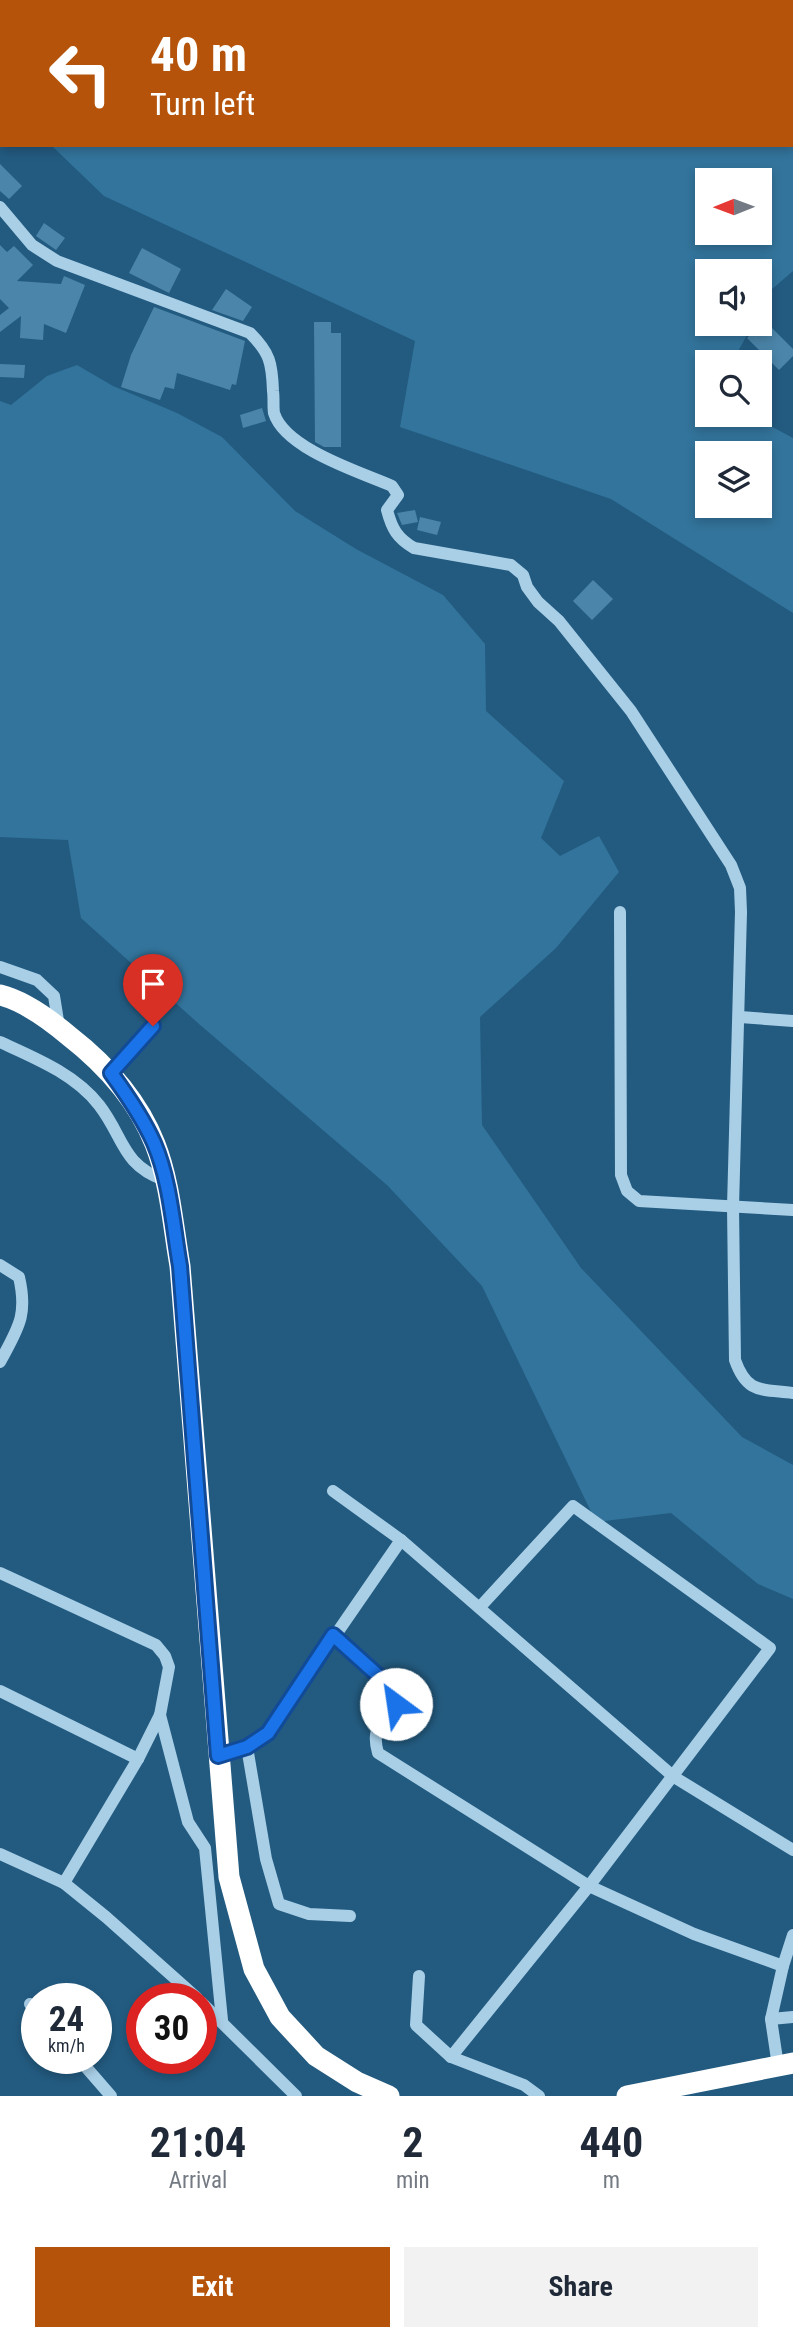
<!DOCTYPE html>
<style>
:root{--surface:#fff;--page:#f2f2f3;--text:#1f2937;--muted:#747a83;--accent:#b45309}
body{margin:0;font-family:"Roboto Condensed",sans-serif;background:var(--page);color:var(--text);height:100vh;display:flex;flex-direction:column;font-size:26px;white-space:nowrap}
*{box-sizing:border-box;margin:0}
p{font-size:23px;color:var(--muted)}
.icon{flex:none;width:38px;height:38px;fill:none;stroke:currentColor;stroke-width:2;stroke-linecap:round;stroke-linejoin:round}
.map{position:relative;height:2096px;overflow:hidden}
.sheet{display:flex;flex-direction:column;background:var(--surface);flex:1}
.sheet>*{flex:none}
.hud{position:absolute;left:0px;top:0px;width:794px;height:147px;box-shadow:0 4px 10px #0003;background:#b45309;color:#fff;overflow:hidden}
.needle{width:46px;rotate:269deg}
.controls{position:absolute;left:695px;top:168px;display:grid;gap:14px}
.controls a{display:grid;place-items:center;width:77px;height:77px;border-radius:0px;background:var(--surface);box-shadow:0 4px 10px #0003;font-size:35px}
.speed{position:absolute;left:21px;top:1983px;display:flex;gap:14px;font-size:35px;font-weight:700;text-align:center}
.speed>*{display:grid;place-content:center;width:91px;height:91px;border-radius:50%;background:var(--surface);box-shadow:0 4px 10px #0003;line-height:1}
.speed small{font-size:18px;font-weight:400}
.speed .limit{border:10px solid #d22;background:#fff;color:#111}
.pin{position:absolute;display:grid;place-items:center;width:60px;height:60px;color:#fff;margin:-72px -30px;border-radius:50% 50% 50% 0;rotate:-45deg;box-shadow:0 0 7px #0007}
.pin .icon{rotate:45deg}
.me{position:absolute;width:77px;margin:-38px;rotate:329deg;stroke-linejoin:round;filter:drop-shadow(0 0 5px #0008)}
.turn{display:flex;align-items:center;gap:24px;height:147px;padding:0 35px;font-size:32px}
.turn .icon{width:91px;height:91px;stroke-width:2.5}
.turn b{display:block;font-size:49px;line-height:60px}
.eta{display:flex;justify-content:space-evenly;align-items:center;height:119px;text-align:center}
.eta b{font-size:42px;font-weight:700;line-height:49px}
.button{display:flex;gap:14px;margin-top:auto;padding:14px 35px}
.button a{flex:1;height:80px;border-radius:0px;background:var(--accent);color:#fff;font-size:28px;font-weight:700;line-height:80px;text-align:center}
.button a+a{background:var(--page);color:var(--text)}
.map>svg:first-child{display:block}
.green{fill:#33749c;fill-rule:evenodd}
.building{fill:#4b85a9}
.lines{fill:none;stroke-linecap:round;stroke-linejoin:round}
.minor{stroke:#a9cfe7;stroke-width:12}
.highway{stroke:#fff;stroke-width:21}
.route-casing{stroke:#114b97;stroke-width:18}
.route{stroke:#1a73e8;stroke-width:12}
</style>
<div class="map">
<svg width="793" height="2096" viewBox="0 0 793 2096">
<rect width="100%" height="100%" fill="#235b80"/>
<!-- green -->
<g class="green">
<path d="M0,0H793V271L771,290L760,311V271H707V324H753L736,355L728,362H707V383L701,389L707,392V415H750L793,438V613L611,499L400,427L415,341L104,196L51,145H793V2H2V97ZM707,180H760V233H707ZM707,453H760V506H707Z"/>
<polygon points="77,365 113,386 177,413 222,437 295,511 356,549 443,595 485,644 486,711 564,781 541,838 560,856 599,836 619,872 556,948 480,1017 482,1125 581,1268 742,1437 793,1465 793,1599 758,1584 671,1513 596,1522 482,1286 387,1185 199,1024 81,918 68,840 0,837 0,401 11,405 47,376"/>
</g>
<!-- building -->
<g class="building">
<polygon points="0,164 22,186 9,199 0,191"/>
<polygon points="44,223 65,238 56,250 36,236"/>
<polygon points="0,245 7,252 14,246 33,265 17,281 61,284 64,276 85,285 66,333 44,324 43,340 20,338 21,316 0,332 0,315 9,308 0,299"/>
<polygon points="142,248 181,269 169,293 129,273"/>
<polygon points="226,289 252,307 243,321 212,310"/>
<polygon points="154,307 245,341 236,385 232,384 230,390 177,373 174,389 165,387 160,400 121,387 131,355"/>
<polygon points="764,320 793,349 793,356 779,370 747,338"/>
<polygon points="314,322 331,322 331,333 341,333 341,447 324,447 315,442"/>
<polygon points="0,364 25,365 24,378 0,377"/>
<polygon points="262,408 266,421 243,428 240,415"/>
<polygon points="415,510 418,522 402,525 397,513"/>
<polygon points="420,517 441,522 437,535 417,530"/>
<polygon points="593,580 613,599 592,620 573,601"/>
</g>
<g class="lines">
<!-- minor -->
<g class="minor">
<path d="M0,207L32,245L57,261L250,333C270,353 272,363 273,391C274,398 273,407 274,413C285,449 360,472 392,486L398,495L387,510C392,529 397,538 414,548L511,565L523,575L527,587L538,602L559,621L631,711L731,865L740,888L741,912L733,1207L735,1360C747,1394 761,1389 793,1393"/>
<polyline points="620,912 621,1175 627,1191 639,1201 793,1210"/>
<polyline points="0,967 37,980 54,996 59,1027"/>
<polyline points="740,1017 793,1021"/>
<path d="M0,1042C35,1058 75,1074 99,1105C124,1137 121,1164 164,1180"/>
<polyline points="111,1073 153,1026"/>
<path d="M0,1265L19,1277C28,1316 18,1328 0,1362"/>
<polyline points="333,1491 401,1540 674,1777 793,1850"/>
<polyline points="0,1573 156,1645 165,1656 169,1667 160,1715 188,1822 205,1848 222,2020"/>
<path d="M333,1635L398,1696C389,1722 369,1721 378,1753L589,1886L694,1934L783,1966"/>
<polyline points="0,1691 138,1759"/>
<polyline points="247,1747 266,1859 279,1904 309,1914 350,1916"/>
<polyline points="218,1756 247,1747 268,1733 401,1540"/>
<polyline points="0,1854 64,1883 106,1917 197,1998"/>
<polyline points="64,1883 138,1759 160,1715"/>
<polyline points="419,1976 416,2025 451,2057 524,2085 539,2096"/>
<polyline points="201,2002 296,2096"/>
<polyline points="30,2004 37,2012"/>
<polyline points="771,2019 793,2017"/>
<polyline points="451,2057 589,1886 770,1648 573,1506 480,1607"/>
<polyline points="78,2058 111,2096"/>
<polyline points="778,2066 771,2019 783,1966 793,1935"/>
</g>
<!-- highway -->
<g class="highway">
<path d="M0,995C24,1001 50,1020 69,1036C105,1064 138,1101 155,1144C170,1182 173,1226 180,1266L229,1877L254,1969L280,2017L316,2056L357,2082L389,2096"/>
<polyline points="627,2096 793,2063"/>
</g>
</g>
<g class="lines">
<!-- route casing -->
<g class="route-casing">
<path id="route" d="M153,1026L111,1073C127,1095 143,1118 154,1143C170,1180 173,1226 180,1266L218,1756L247,1747L268,1733L333,1635L393,1689L398,1696L396,1704"/>
</g>
<!-- route -->
<use href="#route" class="route"/>
</g>
</svg>
<div class="controls">
<a><svg class="needle" viewBox="-14 -14 28 28"><path d="M0-13l5 13h-10z" fill="#e53935"/><path d="M0 13l5-13h-10z" fill="#747a83"/></svg></a>
<a><svg class="icon" aria-label="sound" viewBox="0 0 24 24"><path d="M4 9h4l5-4v14l-5-4H4zM17 9q2 3 0 6"/></svg></a>
<a><svg class="icon" aria-label="search" viewBox="0 0 24 24"><circle cx="10" cy="10" r="6"/><path d="M15 15l6 6"/></svg></a>
<a><svg class="icon" aria-label="layers" viewBox="0 0 24 24"><path d="M12 4l9 5-9 5-9-5zM3 14l9 5 9-5"/></svg></a>
</div>
<div class="speed"><div>24<small>km/h</small></div><div class="limit">30</div></div>
<div class="pin" style="left:153px;top:1026px;background:#d93025"><svg class="icon" aria-label="arrive" viewBox="0 0 24 24"><path d="M6 21V4h12l-3 4 3 4H6"/></svg></div>
<svg class="me" style="left:396px;top:1704px" viewBox="-20 -20 40 40"><circle r="19" fill="#fff"/><path d="M0-13L10 11 0 6-10 11z" fill="#1a73e8"/></svg>
<div class="hud">
<div class="turn"><svg class="icon" aria-label="left" viewBox="0 0 24 24"><path d="M17 20v-9H6M10 6l-5 5 5 5"/></svg><div><b>40 m</b>Turn left</div></div>
</div>
</div>
<section class="sheet">
<div class="eta">
<div><b>21:04</b><p>Arrival</p></div>
<div><b>2</b><p>min</p></div>
<div><b>440</b><p>m</p></div>
</div>
<div class="button"><a>Exit</a><a>Share</a></div>
</section>
